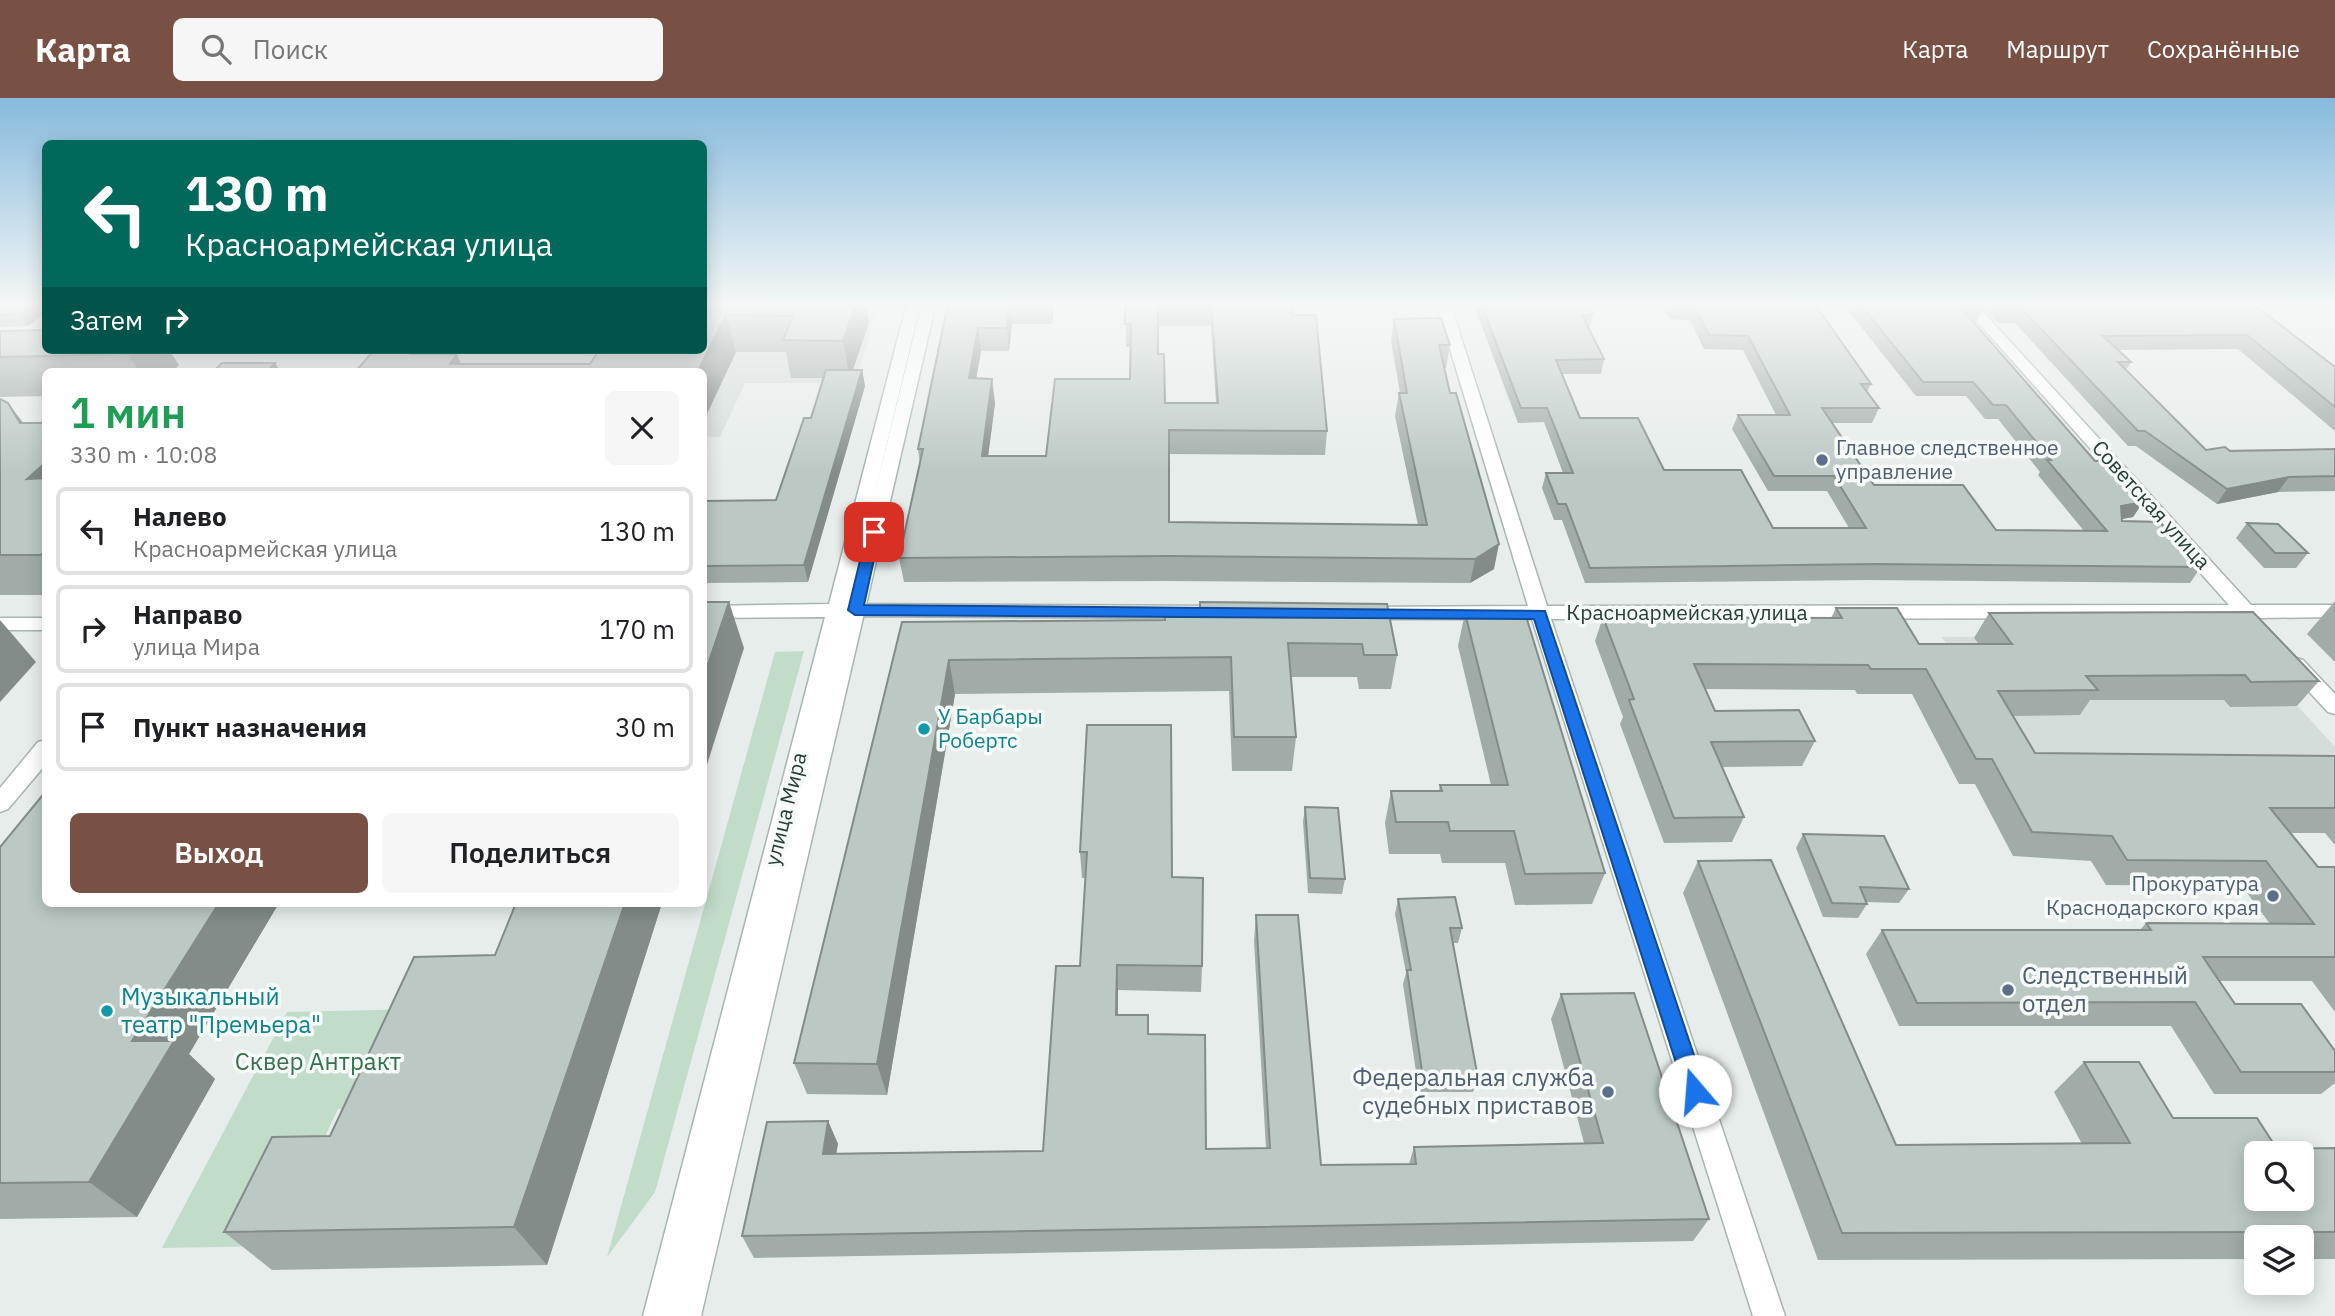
<!DOCTYPE html>
<html lang="ru">
<meta charset="utf-8">
<style>
:root{--surface:#fff;--page:#f6f6f6;--text:#202124;--muted:#757577;--line:#e0e0e0;--accent:#795044}
body{margin:0;font-family:"IBM Plex Sans",sans-serif;background:var(--page);color:var(--text);height:100vh;display:flex;flex-direction:column;font-size:26px;white-space:nowrap}
*{box-sizing:border-box;margin:0}
p{font-size:23px;color:var(--muted)}
.icon{flex:none;width:38px;height:38px;fill:none;stroke:currentColor;stroke-width:2;stroke-linecap:round;stroke-linejoin:round}
.map{position:relative;flex:1;overflow:hidden}
.panel{position:absolute;left:42px;top:270px;width:665px;height:539px;display:flex;flex-direction:column;background:var(--surface);border-radius:10px;box-shadow:0 4px 18px #0003}
.panel>*{flex:none}
.banner{position:absolute;left:42px;top:42px;width:665px;height:214px;border-radius:10px;box-shadow:0 4px 18px #0003;background:#00695c;color:#fff;overflow:hidden}
.tools{position:absolute;left:2244px;top:1043px;display:grid;gap:14px}
.tools a{display:grid;place-items:center;width:70px;height:70px;border-radius:10px;background:var(--surface);box-shadow:0 4px 18px #0003;font-size:35px}
.pin{position:absolute;display:grid;place-items:center;width:60px;height:60px;color:#fff;margin:-30px;border-radius:14px;box-shadow:0 4px 10px #0006}
.me{position:absolute;width:77px;margin:-38px;rotate:342deg;stroke-linejoin:round;filter:drop-shadow(0 0 5px #0008)}
.turn{display:flex;align-items:center;gap:24px;height:147px;padding:0 28px;font-size:32px}
.turn .icon{width:91px;height:91px;stroke-width:2.5}
.turn b{display:block;font-size:49px;line-height:60px}
.then{display:flex;align-items:center;height:66px;padding:0 28px;background:#0003;gap:14px;font-size:26px}
.round{display:grid;place-items:center;flex:none;width:74px;height:74px;border-radius:10px;background:var(--page)}
.headline{display:flex;align-items:center;justify-content:space-between;height:119px;padding:0 28px}
h1{font-size:42px;font-weight:600;line-height:52px;color:#1e9e55}
.primary-button{display:flex;gap:14px;margin-top:auto;padding:14px 28px}
.primary-button a{flex:1;height:80px;border-radius:10px;background:var(--accent);color:#fff;font-size:28px;font-weight:600;line-height:80px;text-align:center}
.primary-button a+a{background:var(--page);color:var(--text)}
ul{padding:0;list-style:none}
li{display:flex;align-items:center;gap:21px;height:88px;margin:0 14px 10px;padding:0 14px;border:4px solid var(--line);border-radius:10px}
li div{flex:1}
li b{display:block;font-size:26px}
li em{font-style:normal}
header{display:flex;align-items:center;gap:42px;box-sizing:border-box;height:98px;padding:0 35px;background:var(--accent);color:#fff}
header strong{font-size:33px}
nav{display:flex;gap:38px;margin-inline-start:auto;font-size:24px}
.search{width:490px;height:63px;background:var(--page);display:flex;align-items:center;gap:18px;box-sizing:border-box;padding:0 24px;border-radius:10px;color:var(--muted);font-size:26px}
.map>svg:first-child{display:block}
.built{fill:#d4ddd9}
.green{fill:#c1dcc8}
.lines{fill:none;stroke-linecap:round;stroke-linejoin:round}
.minor-casing{stroke:#a9b5b1;stroke-width:3}
.tertiary-casing{stroke:#a9b5b1;stroke-width:3}
.secondary-casing{stroke:#a5b8b1;stroke-width:3}
.minor{fill:#fff;fill-rule:evenodd}
.tertiary{fill:#fff;fill-rule:evenodd}
.secondary{fill:#fff;fill-rule:evenodd}
.wall{fill:#a1aca8;fill-rule:evenodd}
.shaded-wall{fill:#838c88}
.building{fill:#bbc8c3;stroke:#838c88;stroke-width:2;fill-rule:evenodd}
.route{fill:#1a73e8;stroke:#114b97;stroke-width:2}
.service-dot{fill:#5c6f8a;stroke:#f6faf8;stroke-width:2.5}
.culture-dot{fill:#0f9aa8;stroke:#f6faf8;stroke-width:2.5}
.labels{text-anchor:middle;stroke-width:7;stroke-linejoin:round;paint-order:stroke}
.service-label{font-size:21px;fill:#4e5e75;stroke:#f6faf8;text-anchor:start}
.street-label{font-size:21px;fill:#263e37;stroke:#f6faf8}
.culture-label{font-size:21px;fill:#0d838f;stroke:#f6faf8;text-anchor:start}
.near-service-label{font-size:24px;fill:#4e5e75;stroke:#f6faf8;text-anchor:start}
.near-culture-label{font-size:24px;fill:#0d838f;stroke:#f6faf8;text-anchor:start}
.near-park-label{font-size:24px;fill:#34714c;stroke:#f6faf8}
</style>
<header>
<strong>Карта</strong>
<div class="search"><svg class="icon" aria-label="search" viewBox="0 0 24 24"><circle cx="10" cy="10" r="6"/><path d="M15 15l6 6"/></svg>Поиск</div>
<nav><a>Карта</a><a>Маршрут</a><a>Сохранённые</a></nav>
</header>
<div class="map">
<svg width="2335" height="1218" viewBox="0 0 2335 1218">
<rect width="100%" height="100%" fill="#e6edea"/>
<!-- built -->
<g class="built">
<polygon points="859,205 876,216 855,285 745,285 720,339 704,339 704,273 373,273 391,252 704,252"/>
<polygon points="2234,538 2335,649 2335,683 2030,679 1942,539"/>
</g>
<!-- green -->
<g class="green">
<polygon points="804,553 655,1094 607,1159 775,554"/>
<polygon points="424,911 380,1010 338,1011 273,1148 162,1150 287,914"/>
</g>
<g class="lines">
<!-- minor casing -->
<g class="minor-casing">
<polygon id="minor" points="46,642 46,666 8,711 0,714 0,690 38,644"/>
</g>
<!-- tertiary casing -->
<g class="tertiary-casing">
<g id="tertiary">
<polygon points="907,205 921,205 848,506 1227,508 1234,510 1237,514 1234,518 1227,520 845,518 675,1218 643,1218 825,519 704,520 704,508 829,506"/>
<polygon points="1436,205 1450,205 1547,508 2229,507 1961,205 1975,205 2251,507 2335,507 2335,519 2259,520 2250,524 2240,520 1551,521 1785,1218 1753,1218 1532,521 1361,521 1354,520 1351,515 1354,510 1361,509 1528,508"/>
<rect x="0" y="520" width="46" height="12"/>
<polygon points="2296,560 2303,562 2335,596 2335,616 2328,614 2289,572 2286,567 2289,562"/>
</g>
</g>
<!-- secondary casing -->
<g class="secondary-casing">
<polygon id="secondary" points="922,205 936,205 701,1218 669,1218"/>
</g>
<!-- minor -->
<use href="#minor" class="minor"/>
<!-- tertiary -->
<use href="#tertiary" class="tertiary"/>
<!-- secondary -->
<use href="#secondary" class="secondary"/>
</g>
<!-- wall -->
<g class="wall">
<polygon points="0,205 46,205 28,228 0,229"/>
<polygon points="704,205 866,205 869,224 853,272 862,272 865,288 808,484 704,485 704,403 776,402 811,320 823,280 791,280 786,254 736,254 704,322 356,273 457,257 461,266 590,266 598,254 596,252 704,252"/>
<path d="M948,205H1054L1052,226H1012L1009,253H981L976,281L995,305L988,358H1046L1130,281L1131,249H1126L1125,205H1291L1293,217L1327,333L1325,357L1169,356V424L1418,427L1395,318L1399,295H1400L1391,243L1394,221L1450,247L1446,270H1444L1494,471L1470,485L1169,483L904,484L899,460L920,366L918,351ZM1158,228H1211L1216,305H1165L1158,256Z"/>
<polygon points="1473,205 1587,205 1593,217 1589,231 1604,261 1601,276 1562,276 1580,320 1664,372 1773,430 1849,430 1827,393 1768,393 1732,331 1738,317 1776,317 1743,252 1704,251 1690,222 1670,221 1660,205 1814,205 1871,286 1867,294 1879,310 1872,325 1832,325 1874,387 1996,432 2084,433 2038,377 2040,374 1998,321 1985,321 1966,298 1916,298 1842,205 1977,205 1983,211 1976,225 1974,225 2095,363 2143,404 2133,419 2122,421 2122,423 2201,469 2190,485 1869,482 1585,485 1562,422 1554,422 1542,390 1546,375 1563,375 1544,324 1518,325"/>
<polygon points="1978,205 2252,205 2335,269 2335,333 2238,251 2118,252 2131,264 2126,272 2206,352 2335,351 2335,393 2278,394 2217,406 2136,348 2128,348 2015,225 1998,225"/>
<polygon points="0,233 169,252 179,267 173,273 46,273 46,298 0,299"/>
<polygon points="0,301 23,325 46,325 46,497 0,497"/>
<polygon points="2247,425 2308,455 2296,470 2264,470 2236,440"/>
<polygon points="2335,503 2335,564 2307,536"/>
<polygon points="1387,506 1397,557 1391,591 1359,591 1357,579 1291,579 1296,639 1292,673 1232,673 1229,593 955,596 887,997 807,996 794,965 902,524 1165,522"/>
<polygon points="1836,510 1919,546 1979,546 1974,540 1989,515 2319,583 2297,608 2230,609 2224,602 2090,602 2080,617 2012,618 2035,655 2335,658 2335,747 2325,735 2290,735 2318,769 2335,769 2335,914 2312,883 2219,883 2235,906 2335,953 2335,985 2321,996 2214,996 2171,928 1899,928 1866,856 1882,832 2140,832 2146,825 2270,826 2242,788 2106,787 2091,763 2013,758 1975,686 1959,686 1912,596 1857,596 1855,592 1705,591 1715,613 1815,643 1802,668 1722,669 1744,719 1732,744 1664,745 1620,626 1623,619 1595,543 1603,519 1831,520"/>
<polygon points="1465,515 1605,775 1592,806 1515,807 1505,765 1442,765 1440,756 1389,756 1385,725 1391,693 1439,693 1440,687 1491,687 1458,548"/>
<polygon points="1087,627 1172,779 1202,868 1201,894 1118,892 1118,917 1148,936 1206,1051 1266,1050 1254,843 1256,817 1321,1067 1409,1066 1414,1049 1584,1045 1551,921 1561,896 1709,1121 1693,1143 754,1160 742,1138 828,1023 838,1046 836,1055 1043,1053 1080,868 1085,780 1082,780 1080,754"/>
<polygon points="1305,709 1345,781 1342,796 1308,795 1303,724"/>
<polygon points="1803,736 1909,791 1899,805 1866,804 1867,806 1858,820 1823,819 1796,750"/>
<polygon points="0,749 46,805 279,805 189,956 215,981 137,1119 0,1121"/>
<polygon points="1698,763 1896,1047 2082,1046 2054,994 2084,964 2173,1020 2277,1051 2335,1050 2335,1161 2301,1161 2301,1139 2256,1139 2256,1161 1818,1162 1683,795"/>
<polygon points="1398,801 1462,830 1458,845 1453,845 1478,980 1473,994 1419,994 1403,886 1406,875 1395,816"/>
<polygon points="516,805 662,805 547,1167 272,1172 224,1134 330,1038 495,857"/>
</g>
<!-- shaded-wall -->
<g class="shaded-wall">
<polygon points="34,205 46,205 46,214 28,228 19,216"/>
<polygon points="856,205 866,205 869,224 850,280 843,243"/>
<polygon points="1010,205 1012,226 1009,253 1007,230"/>
<polygon points="1051,205 1054,205 1052,226"/>
<polygon points="726,217 736,254 704,322 704,273 698,273"/>
<polygon points="978,230 981,253 972,304 969,280"/>
<polygon points="132,252 169,252 179,267 173,273 139,273 128,256"/>
<polygon points="414,252 461,252 457,257 464,273 411,256"/>
<polygon points="275,265 280,273 267,273"/>
<polygon points="862,272 865,288 808,484 804,467"/>
<polygon points="992,281 995,305 985,382 982,358"/>
<polygon points="8,305 37,343 20,325"/>
<polygon points="46,364 46,405 27,381"/>
<polygon points="2289,379 2278,394 2217,406 2227,391"/>
<polygon points="2143,404 2133,419 2111,423 2121,408"/>
<polygon points="1499,446 1494,471 1470,485 1475,461"/>
<polygon points="46,452 46,463 41,457"/>
<polygon points="729,504 744,550 704,676 704,578"/>
<polygon points="0,522 36,564 0,604"/>
<polygon points="949,562 955,596 887,997 877,966"/>
<polygon points="219,805 279,805 189,956 215,981 137,1119 89,1084 132,943"/>
<polygon points="625,805 662,805 547,1167 514,1129"/>
<polygon points="1117,867 1118,892 1117,942 1116,917"/>
<polygon points="828,1023 838,1046 832,1079 823,1056"/>
</g>
<!-- building -->
<g class="building">
<polygon points="0,205 34,205 19,216 0,217"/>
<polygon points="704,205 856,205 843,243 783,242 793,218 726,217 698,273 356,273 374,252 414,252 411,256 457,256 450,266 590,266 599,252 704,252"/>
<path d="M948,205H1010L1007,230H978L969,280L992,281L982,358H1046L1055,281H1130L1131,226H1125V205H1291L1293,217H1316L1327,333L1169,332V424L1427,427L1399,295H1407L1394,221L1441,220L1450,247H1439L1450,295H1456L1499,446L1475,461L1169,458L899,460L923,351H918ZM1158,206H1211L1218,305H1165L1164,256H1158Z"/>
<polygon points="1481,205 1587,205 1593,217 1582,217 1604,261 1556,262 1580,320 1638,320 1664,372 1741,372 1773,430 1866,430 1834,378 1774,378 1738,317 1790,317 1748,238 1709,237 1694,208 1674,207 1672,205 1814,205 1871,286 1861,286 1879,310 1822,310 1874,387 1963,387 1996,432 2107,433 2047,362 2051,362 2006,307 1993,307 1973,284 1923,284 1859,205 1977,205 1983,211 1962,211 2095,363 2106,363 2143,404 2121,408 2122,423 2160,424 2201,469 1876,466 1590,470 1566,406 1558,406 1546,375 1573,375 1547,310 1521,310"/>
<polygon points="1999,205 2252,205 2335,269 2335,309 2247,237 2103,238 2131,264 2118,264 2206,352 2225,349 2230,353 2335,351 2335,378 2289,379 2227,391 2145,333 2138,333 2022,211 2005,211"/>
<polygon points="46,232 46,252 132,252 128,256 0,259 0,233"/>
<polygon points="222,265 275,265 267,273 214,273"/>
<polygon points="826,272 862,272 804,467 704,468 704,403 776,402 804,320 811,320"/>
<polygon points="0,301 8,305 20,325 46,325 46,364 27,381 46,380 46,452 41,457 0,457"/>
<polygon points="2247,425 2278,426 2308,455 2275,455"/>
<polygon points="704,504 729,504 704,578"/>
<polygon points="1200,504 1387,506 1397,557 1364,557 1362,546 1288,545 1296,639 1234,639 1231,559 949,562 877,966 794,965 902,524 1165,522 1165,519 1200,519"/>
<polygon points="1836,510 1897,510 1919,546 2012,546 1989,515 2253,514 2319,583 2251,584 2245,577 2086,578 2098,592 1998,593 2035,655 2335,658 2335,710 2270,710 2318,769 2335,769 2335,859 2203,859 2235,906 2301,906 2335,953 2335,974 2241,974 2195,904 1917,905 1882,832 2151,832 2146,825 2314,826 2266,763 2127,762 2112,738 2032,734 1992,661 1976,661 1926,571 1871,571 1868,567 1694,566 1715,613 1799,612 1815,643 1711,644 1744,719 1674,720 1629,602 1634,601 1603,519 1842,520"/>
<polygon points="1465,515 1525,515 1605,775 1525,776 1514,733 1450,733 1448,724 1396,724 1391,693 1442,693 1440,687 1508,687"/>
<polygon points="1087,627 1171,627 1172,779 1203,780 1202,868 1117,867 1116,917 1148,917 1148,936 1205,937 1206,1051 1270,1050 1256,817 1298,817 1321,1067 1416,1066 1414,1049 1603,1045 1561,896 1634,895 1709,1121 742,1138 767,1024 828,1023 823,1056 1043,1053 1056,868 1080,868 1087,754 1080,754"/>
<polygon points="46,693 46,805 219,805 132,943 174,943 89,1084 0,1085 0,749"/>
<polygon points="1305,709 1338,710 1345,781 1310,780"/>
<polygon points="1803,736 1884,738 1909,791 1860,789 1867,806 1832,805"/>
<path d="M1771,762L1896,1047L2130,1045L2084,964H2139L2173,1020H2257L2277,1051L2335,1050V1134L1842,1135L1698,763ZM2256,1055H2301V1101H2256Z"/>
<polygon points="1455,799 1462,830 1450,830 1478,980 1423,980 1407,872 1411,872 1398,801"/>
<polygon points="516,805 625,805 514,1129 224,1134 272,1039 330,1038 414,859 495,857"/>
</g>
<!-- sky -->
<linearGradient id="sky" x2="0" y2="1"><stop stop-color="#86badd"/><stop offset="0.55" stop-color="#f4f7f6"/><stop offset="1" stop-color="#f4f7f6" stop-opacity="0"/></linearGradient>
<rect width="2335" height="375" fill="url(#sky)"/>
<!-- route -->
<polygon class="route" points="874,430 880,434 864,507 1545,513 1706,993 1703,1000 1695,1003 1688,1000 1685,993 1534,521 855,517 848,512 867,434"/>
<!-- markers -->
<g class="service-dot">
<circle cx="1822" cy="362" r="7"/>
<circle cx="2273" cy="798" r="7"/>
<circle cx="2008" cy="892" r="7"/>
<circle cx="1608" cy="994" r="7"/>
</g>
<g class="culture-dot">
<circle cx="924" cy="631" r="7"/>
<circle cx="107" cy="913" r="7"/>
</g>
<g class="labels">
<!-- service labels -->
<g class="service-label">
<text x="1836" y="357">Главное следственное<tspan x="1836" dy="24">управление</tspan></text>
<text x="2259" y="793" text-anchor="end">Прокуратура<tspan x="2259" dy="24">Краснодарского края</tspan></text>
</g>
<!-- street labels -->
<g class="street-label">
<text transform="translate(2151 407) rotate(48)" y="7">Советская улица</text>
<text x="1687" y="522">Красноармейская улица</text>
<text transform="translate(786 711) rotate(-76)" y="7">улица Мира</text>
</g>
<!-- culture labels -->
<g class="culture-label">
<text x="938" y="626">У Барбары<tspan x="938" dy="24">Робертс</tspan></text>
</g>
<!-- near-service labels -->
<g class="near-service-label">
<text x="2022" y="886">Следственный<tspan x="2022" dy="28">отдел</tspan></text>
<text x="1594" y="988" text-anchor="end">Федеральная служба<tspan x="1594" dy="28">судебных приставов</tspan></text>
</g>
<!-- near-culture labels -->
<g class="near-culture-label">
<text x="121" y="907">Музыкальный<tspan x="121" dy="28">театр "Премьера"</tspan></text>
</g>
<!-- near-park labels -->
<g class="near-park-label">
<text x="318" y="972">Сквер Антракт</text>
</g>
</g>
</svg>
<div class="tools">
<a><svg class="icon" aria-label="search" viewBox="0 0 24 24"><circle cx="10" cy="10" r="6"/><path d="M15 15l6 6"/></svg></a>
<a><svg class="icon" aria-label="layers" viewBox="0 0 24 24"><path d="M12 4l9 5-9 5-9-5zM3 14l9 5 9-5"/></svg></a>
</div>
<div class="pin" style="left:874px;top:434px;background:#d93025"><svg class="icon" aria-label="arrive" viewBox="0 0 24 24"><path d="M6 21V4h12l-3 4 3 4H6"/></svg></div>
<svg class="me" style="left:1695px;top:993px" viewBox="-20 -20 40 40"><circle r="19" fill="#fff"/><path d="M0-13L10 11 0 6-10 11z" fill="#1a73e8"/></svg>
<div class="banner">
<div class="turn"><svg class="icon" aria-label="left" viewBox="0 0 24 24"><path d="M17 20v-9H6M10 6l-5 5 5 5"/></svg><div><b>130 m</b>Красноармейская улица</div></div>
<div class="then">Затем<svg class="icon" aria-label="right" viewBox="0 0 24 24"><path d="M7 20v-9h11M14 6l5 5-5 5"/></svg></div>
</div>
<section class="panel">
<div class="headline"><div><h1>1 мин</h1><p>330 m · 10:08</p></div><a class="round"><svg class="icon" aria-label="close" viewBox="0 0 24 24"><path d="M6 6l12 12M18 6L6 18"/></svg></a></div>
<ul>
<li><svg class="icon" aria-label="left" viewBox="0 0 24 24"><path d="M17 20v-9H6M10 6l-5 5 5 5"/></svg><div><b>Налево</b><p>Красноармейская улица</p></div><em>130 m</em></li>
<li><svg class="icon" aria-label="right" viewBox="0 0 24 24"><path d="M7 20v-9h11M14 6l5 5-5 5"/></svg><div><b>Направо</b><p>улица Мира</p></div><em>170 m</em></li>
<li><svg class="icon" aria-label="arrive" viewBox="0 0 24 24"><path d="M6 21V4h12l-3 4 3 4H6"/></svg><div><b>Пункт назначения</b></div><em>30 m</em></li>
</ul>
<div class="primary-button"><a>Выход</a><a>Поделиться</a></div>
</section>
</div>
